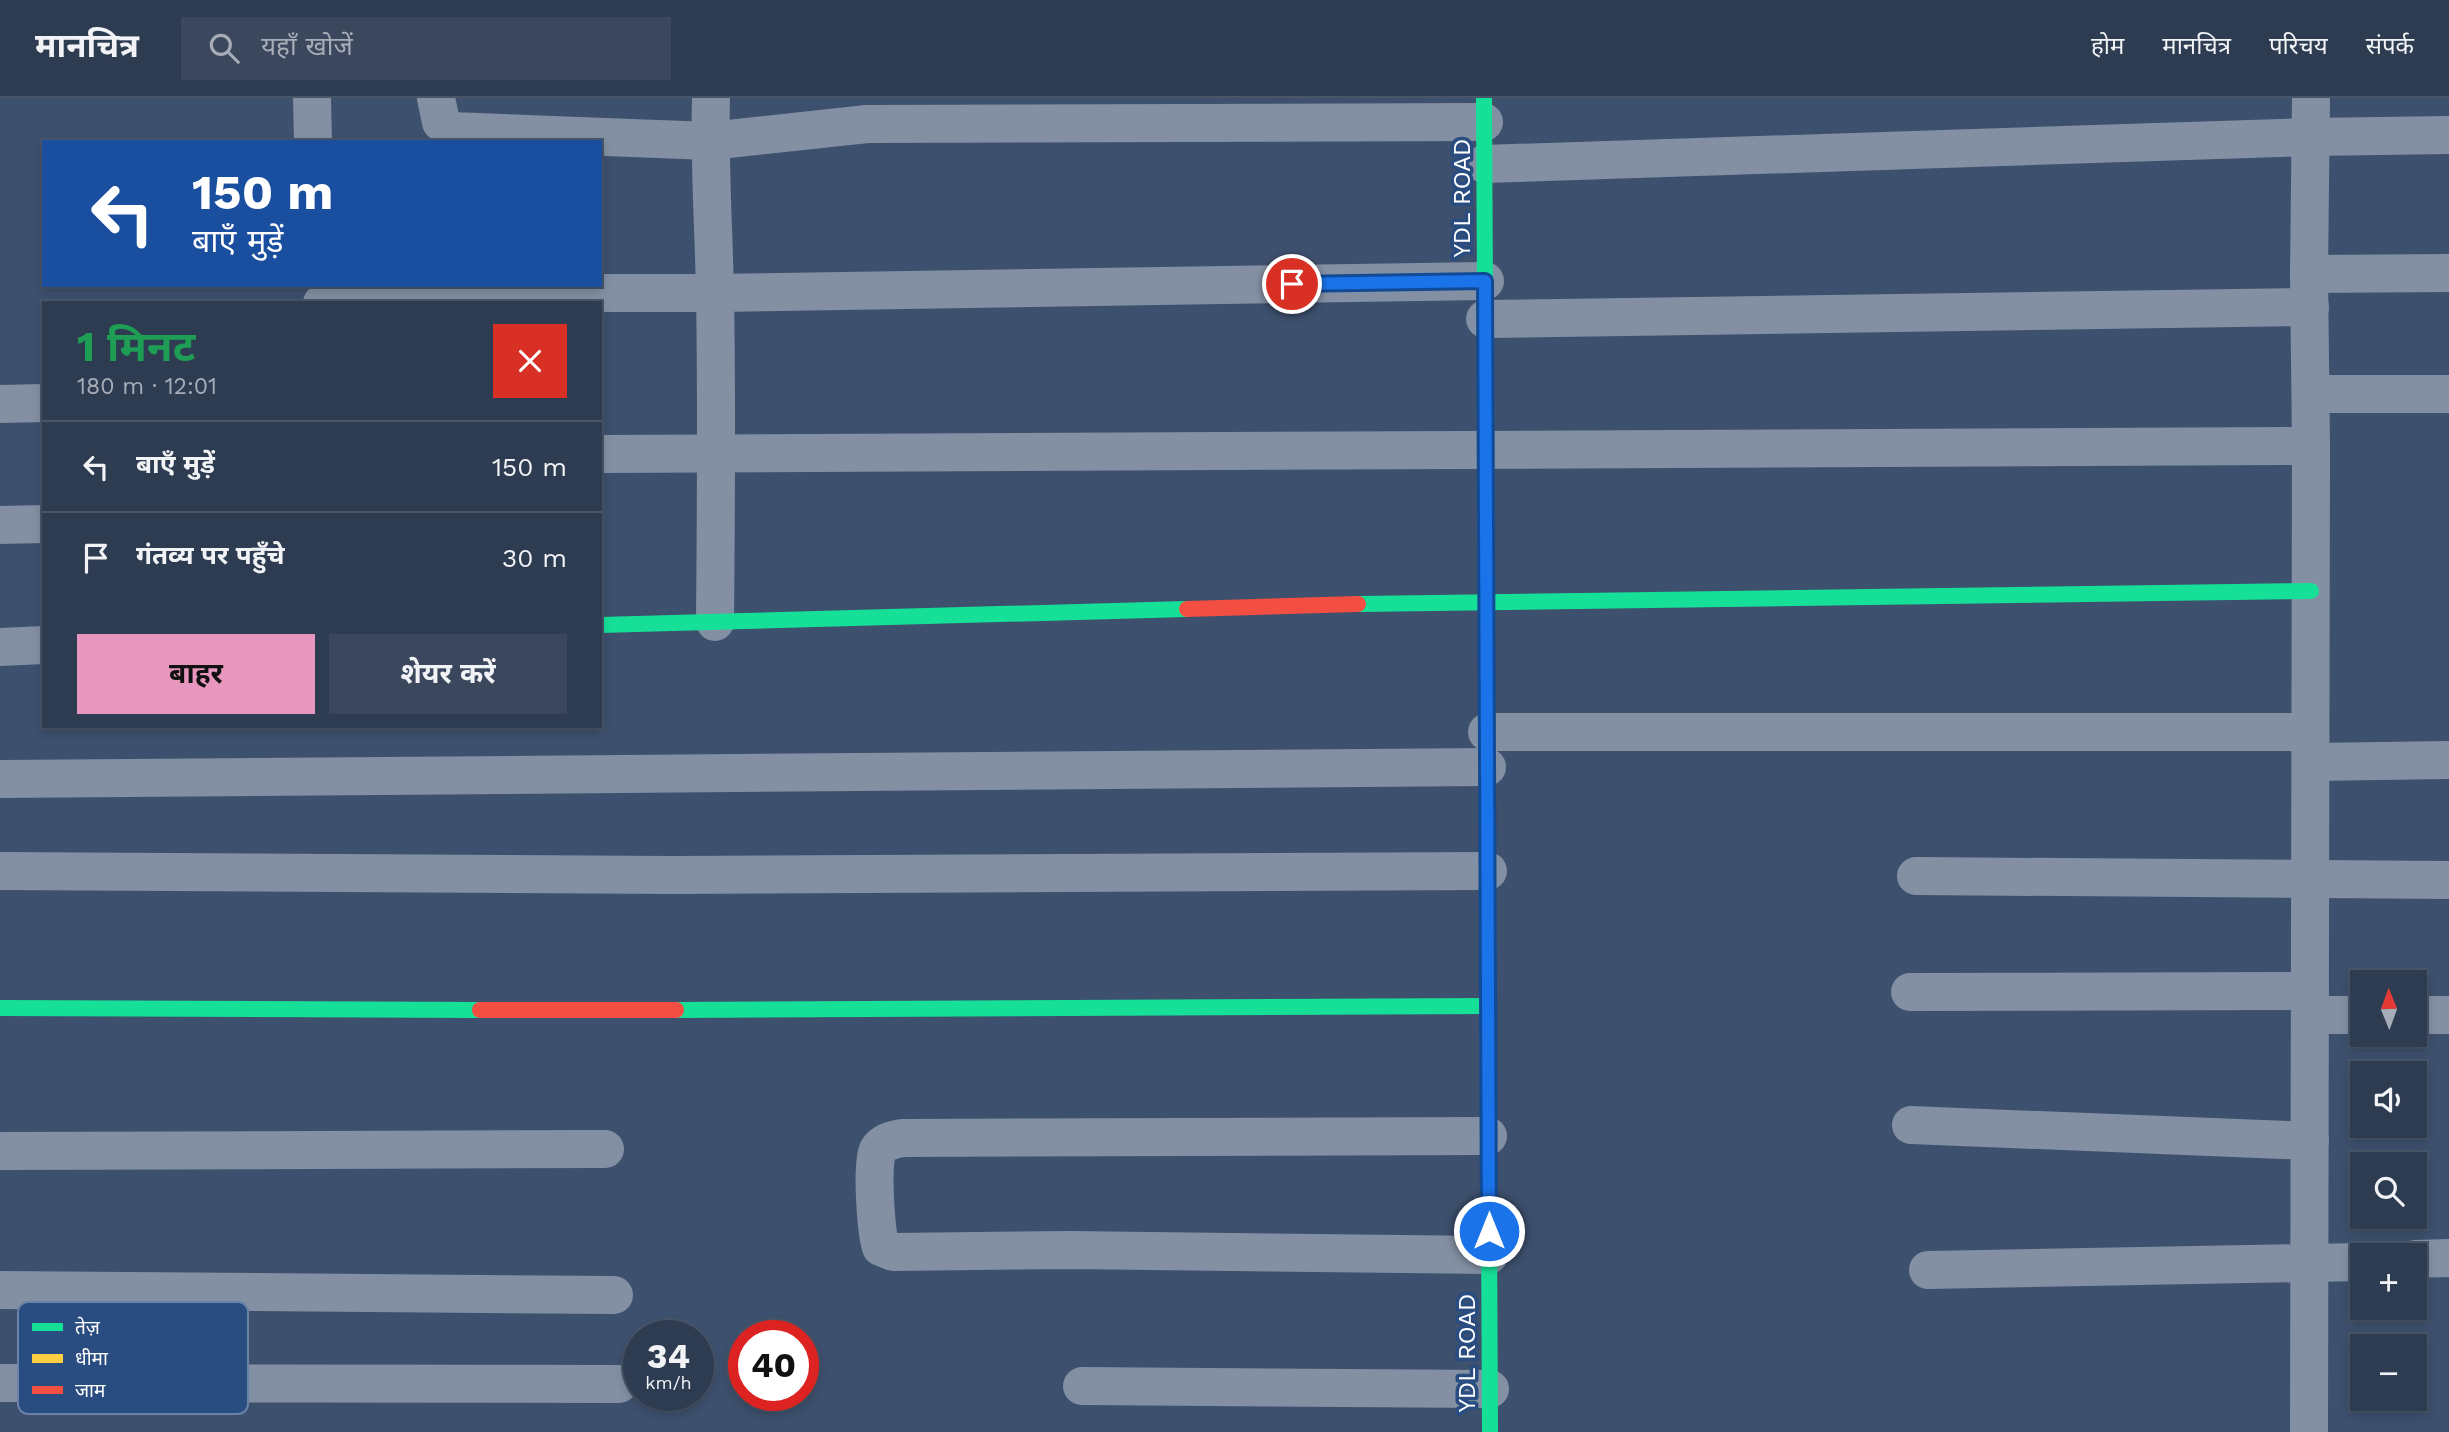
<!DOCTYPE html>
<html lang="hi">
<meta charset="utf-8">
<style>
:root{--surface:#2e3c52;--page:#3a475c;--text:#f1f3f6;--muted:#a7adb8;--line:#495669;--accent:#e797bd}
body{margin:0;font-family:"Work Sans","Noto Sans Devanagari",sans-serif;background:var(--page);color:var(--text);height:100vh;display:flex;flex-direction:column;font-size:26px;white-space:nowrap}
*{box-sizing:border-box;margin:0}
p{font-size:23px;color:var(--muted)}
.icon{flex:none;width:38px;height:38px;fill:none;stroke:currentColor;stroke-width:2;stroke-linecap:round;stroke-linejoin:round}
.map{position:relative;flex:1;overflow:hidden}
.sheet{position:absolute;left:42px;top:203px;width:560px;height:427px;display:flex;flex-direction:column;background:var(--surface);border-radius:0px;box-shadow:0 4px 10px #0003,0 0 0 2px var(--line)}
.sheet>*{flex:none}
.guide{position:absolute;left:42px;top:42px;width:560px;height:147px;border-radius:0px;box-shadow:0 4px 10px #0003,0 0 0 2px var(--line);background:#1a4fa0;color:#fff;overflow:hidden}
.needle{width:46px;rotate:359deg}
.controls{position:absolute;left:2350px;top:872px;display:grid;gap:14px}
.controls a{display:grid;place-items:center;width:77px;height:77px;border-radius:0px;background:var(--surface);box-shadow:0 4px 10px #0003,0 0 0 2px var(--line);font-size:35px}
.speed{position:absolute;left:623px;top:1222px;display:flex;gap:14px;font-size:35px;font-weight:700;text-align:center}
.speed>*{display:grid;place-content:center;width:91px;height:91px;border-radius:50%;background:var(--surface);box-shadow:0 4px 10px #0003,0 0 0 2px var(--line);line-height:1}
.speed small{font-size:18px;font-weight:400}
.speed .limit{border:10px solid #d22;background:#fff;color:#111}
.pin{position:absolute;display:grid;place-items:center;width:60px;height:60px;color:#fff;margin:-30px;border:4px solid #fff;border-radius:50%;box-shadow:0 2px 7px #0007}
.me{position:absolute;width:77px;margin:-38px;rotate:0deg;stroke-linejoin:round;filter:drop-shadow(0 0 5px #0008)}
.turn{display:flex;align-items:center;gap:24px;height:147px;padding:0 35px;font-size:32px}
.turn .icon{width:91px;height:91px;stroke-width:2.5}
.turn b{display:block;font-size:49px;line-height:60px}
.round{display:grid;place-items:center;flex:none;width:74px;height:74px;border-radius:0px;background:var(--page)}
.summary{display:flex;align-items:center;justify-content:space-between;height:119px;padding:0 35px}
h1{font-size:42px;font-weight:700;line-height:52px;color:#1e9e55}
.action{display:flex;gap:14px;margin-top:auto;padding:14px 35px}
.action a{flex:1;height:80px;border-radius:0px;background:var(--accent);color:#111;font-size:28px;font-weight:700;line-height:80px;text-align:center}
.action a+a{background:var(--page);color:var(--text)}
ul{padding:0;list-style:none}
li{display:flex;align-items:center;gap:21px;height:91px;padding:0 35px;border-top:2px solid var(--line)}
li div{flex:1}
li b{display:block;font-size:26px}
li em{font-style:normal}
header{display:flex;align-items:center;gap:42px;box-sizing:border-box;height:98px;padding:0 35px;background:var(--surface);border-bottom:2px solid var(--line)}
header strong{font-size:33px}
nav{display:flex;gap:38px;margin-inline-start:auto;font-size:24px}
.search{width:490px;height:63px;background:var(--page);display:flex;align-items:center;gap:18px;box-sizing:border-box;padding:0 24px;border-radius:0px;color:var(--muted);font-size:26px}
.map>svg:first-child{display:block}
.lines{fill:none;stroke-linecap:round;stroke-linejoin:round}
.street{stroke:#8390a3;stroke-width:38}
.fast{stroke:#16e098;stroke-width:16}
.slow{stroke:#ffcf43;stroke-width:16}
.jam{stroke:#f24e42;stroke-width:16}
.route-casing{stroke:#114b97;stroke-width:18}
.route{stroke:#1a73e8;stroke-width:12}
.labels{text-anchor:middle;stroke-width:7;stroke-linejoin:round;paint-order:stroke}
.street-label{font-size:24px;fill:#fff;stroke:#294c81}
.key{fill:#294c81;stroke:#6982a7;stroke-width:2}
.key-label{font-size:19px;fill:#fff}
</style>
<header>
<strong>मानचित्र</strong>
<div class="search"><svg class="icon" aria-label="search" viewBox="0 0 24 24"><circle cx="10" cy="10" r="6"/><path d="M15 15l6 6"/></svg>यहाँ खोजें</div>
<nav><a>होम</a><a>मानचित्र</a><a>परिचय</a><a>संपर्क</a></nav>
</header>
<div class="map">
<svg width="2449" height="1334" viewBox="0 0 2449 1334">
<rect width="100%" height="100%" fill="#3d506d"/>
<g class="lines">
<!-- street -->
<g class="street">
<polyline points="312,0 313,44"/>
<polyline points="436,0 441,24 452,33 710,43 867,26 1484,24"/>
<path d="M711,0C709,66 714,132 715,198C717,306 716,415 715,524"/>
<polyline points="1484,66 2311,39 2449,37"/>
<polyline points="2309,176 2449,175"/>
<polyline points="322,205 331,198 354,195 715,195 1485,183"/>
<polyline points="1485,221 2310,209"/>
<polyline points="2311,296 2449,296"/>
<polyline points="0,306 44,305"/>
<polyline points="600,356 2311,348"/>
<polyline points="0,427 44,426"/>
<polyline points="0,549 44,547"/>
<polyline points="1487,634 2309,634"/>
<polyline points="2311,664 2449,662"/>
<polyline points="0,681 1487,669"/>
<polyline points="0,773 674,777 1488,773"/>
<polyline points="1916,778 2449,782"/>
<polyline points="1910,894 2310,893"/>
<polyline points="2310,917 2362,917"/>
<polyline points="2415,917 2449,917"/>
<polyline points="1911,1027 2310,1043"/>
<path d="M1488,1038L902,1040C893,1042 884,1043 878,1052C871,1064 876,1135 881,1149L893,1154L1070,1152L1489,1157"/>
<polyline points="0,1053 605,1051"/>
<polyline points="2415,1161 2449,1160"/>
<polyline points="1928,1172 2362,1164"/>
<polyline points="0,1192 614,1197"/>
<polyline points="0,1285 619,1286"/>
<polyline points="1082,1288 1490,1291"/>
<polyline points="2309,1334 2311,348 2309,176 2311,0"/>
</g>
<!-- fast -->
<g class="fast">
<polyline points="1484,0 1487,586"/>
<polyline points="1358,506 2311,493"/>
<polyline points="600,527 1187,511"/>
<polyline points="0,910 480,912"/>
<polyline points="676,912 1488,908"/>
<polyline points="1488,920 1490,1334"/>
</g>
<!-- slow -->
<polyline class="slow" points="1487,586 1488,920"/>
<!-- jam -->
<g class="jam">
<polyline points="1187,511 1358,506"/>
<polyline points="480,912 676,912"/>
</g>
</g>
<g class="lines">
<!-- route casing -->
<g class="route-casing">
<polyline id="route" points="1292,186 1485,183 1489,1133"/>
</g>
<!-- route -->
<use href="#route" class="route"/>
</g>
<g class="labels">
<!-- street labels -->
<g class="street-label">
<text transform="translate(1462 100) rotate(-90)" y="8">YDL ROAD</text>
<text transform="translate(1467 1255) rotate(-90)" y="8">YDL ROAD</text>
</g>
</g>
<!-- legend -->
<rect x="18" y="1204" width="230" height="112" rx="10" class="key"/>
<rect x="32" y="1225" width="31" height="8" fill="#16e098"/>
<rect x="32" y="1256" width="31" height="9" fill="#ffcf43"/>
<rect x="32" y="1288" width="31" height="8" fill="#f24e42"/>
<g class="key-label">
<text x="75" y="1236">तेज़</text>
<text x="75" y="1267">धीमा</text>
<text x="75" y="1299">जाम</text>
</g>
</svg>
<div class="controls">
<a><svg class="needle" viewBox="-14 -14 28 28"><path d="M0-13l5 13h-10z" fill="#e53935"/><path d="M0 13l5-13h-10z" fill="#a7adb8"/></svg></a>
<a><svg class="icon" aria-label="sound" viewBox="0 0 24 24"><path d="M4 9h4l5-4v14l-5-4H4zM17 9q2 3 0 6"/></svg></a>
<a><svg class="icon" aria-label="search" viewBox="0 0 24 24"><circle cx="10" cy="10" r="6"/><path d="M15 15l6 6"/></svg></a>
<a>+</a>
<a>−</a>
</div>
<div class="speed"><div>34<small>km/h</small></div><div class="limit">40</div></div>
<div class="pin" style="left:1292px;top:186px;background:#d93025"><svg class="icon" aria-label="arrive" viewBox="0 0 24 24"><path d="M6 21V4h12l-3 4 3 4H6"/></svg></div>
<svg class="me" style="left:1489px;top:1133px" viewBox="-20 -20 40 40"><circle r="17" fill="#1a73e8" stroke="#fff" stroke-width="3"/><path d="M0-11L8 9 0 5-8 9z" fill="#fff"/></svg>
<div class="guide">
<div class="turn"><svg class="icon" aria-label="left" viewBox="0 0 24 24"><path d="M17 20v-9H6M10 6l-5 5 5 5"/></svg><div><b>150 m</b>बाएँ मुड़ें</div></div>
</div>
<section class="sheet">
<div class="summary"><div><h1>1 मिनट</h1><p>180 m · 12:01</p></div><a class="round" style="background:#d93025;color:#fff"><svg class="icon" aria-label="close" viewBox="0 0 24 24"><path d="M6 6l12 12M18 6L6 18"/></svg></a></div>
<ul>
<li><svg class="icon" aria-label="left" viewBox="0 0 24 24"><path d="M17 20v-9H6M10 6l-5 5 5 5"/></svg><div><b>बाएँ मुड़ें</b></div><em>150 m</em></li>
<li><svg class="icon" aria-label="arrive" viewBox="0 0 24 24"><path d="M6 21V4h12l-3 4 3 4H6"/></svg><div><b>गंतव्य पर पहुँचे</b></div><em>30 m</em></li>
</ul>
<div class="action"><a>बाहर</a><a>शेयर करें</a></div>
</section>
</div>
